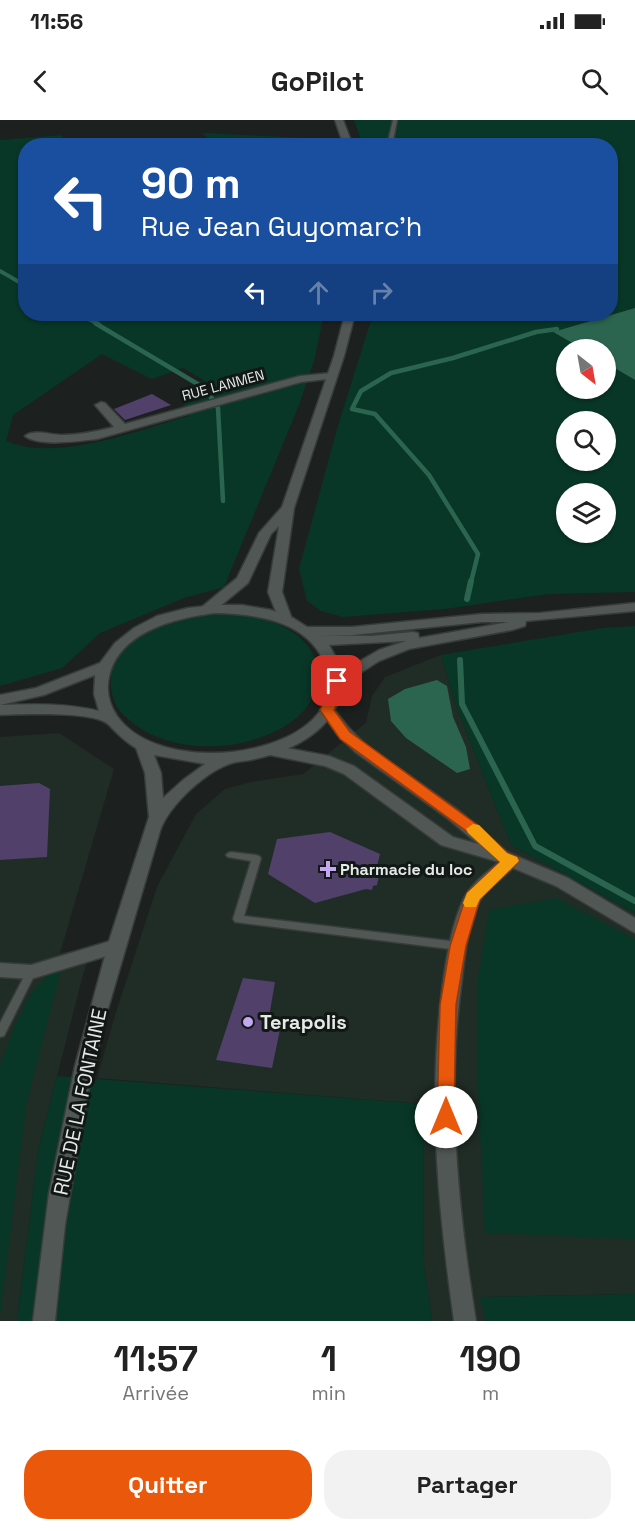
<!DOCTYPE html>
<html lang="fr">
<meta charset="utf-8">
<style>
:root{--surface:#fff;--page:#f2f2f2;--text:#222;--muted:#767676;--accent:#ea580c}
body{margin:0;font-family:"Space Grotesk",sans-serif;background:var(--page);color:var(--text);height:100vh;display:flex;flex-direction:column;font-size:22px;white-space:nowrap}
*{box-sizing:border-box;margin:0}
p{font-size:20px;color:var(--muted)}
.icon{flex:none;width:33px;height:33px;fill:none;stroke:currentColor;stroke-width:2;stroke-linecap:round;stroke-linejoin:round}
.map{position:relative;height:1201px;overflow:hidden}
.details{display:flex;flex-direction:column;background:var(--surface);flex:1}
.details>*{flex:none}
.guide{position:absolute;left:18px;top:18px;width:600px;height:183px;border-radius:24px;box-shadow:0 2px 4px #0004;background:#1a4fa0;color:#fff;overflow:hidden}
.needle{width:39px;rotate:149deg}
.fabs{position:absolute;left:556px;top:219px;display:grid;gap:12px}
.fabs a{display:grid;place-items:center;width:60px;height:60px;border-radius:50%;background:var(--surface);box-shadow:0 2px 4px #0004;font-size:30px}
.pin{position:absolute;display:grid;place-items:center;width:51px;height:51px;color:#fff;margin:-26px;border-radius:12px;box-shadow:0 3px 9px #0006}
.me{position:absolute;width:66px;margin:-33px;rotate:0deg;stroke-linejoin:round;filter:drop-shadow(0 0 4px #0008)}
.turn{display:flex;align-items:center;gap:21px;height:126px;padding:0 24px;font-size:27px}
.turn .icon{width:78px;height:78px;stroke-width:2.5}
.turn b{display:block;font-size:42px;line-height:51px}
.lanes{display:flex;align-items:center;height:57px;padding:0 24px;background:#0003;justify-content:center;gap:30px;direction:ltr}
.lanes .off{opacity:.35}
.eta{display:flex;justify-content:space-evenly;align-items:center;height:102px;text-align:center}
.eta b{font-size:36px;font-weight:700;line-height:42px}
.action{display:flex;gap:12px;margin-top:auto;padding:12px 24px}
.action a{flex:1;height:69px;border-radius:24px;background:var(--accent);color:#fff;font-size:24px;font-weight:700;line-height:69px;text-align:center}
.action a+a{background:var(--page);color:var(--text)}
.status{display:flex;justify-content:space-between;align-items:center;height:42px;padding:0 30px;background:var(--surface);direction:ltr}
.status svg{height:16px;fill:currentColor}
header{display:flex;justify-content:space-between;align-items:center;height:78px;padding:0 24px;background:var(--surface);font-size:27px;font-weight:700}
.map>svg:first-child{display:block}
.built{fill:#202c26}
.green{fill:#083727;fill-rule:evenodd}
.water{fill:#2c654f}
.lines{fill:none;stroke-linecap:round;stroke-linejoin:round}
.stream-far2{stroke:#2c654f;stroke-width:4}
.stream-far1{stroke:#2c654f;stroke-width:4.5}
.stream{stroke:#2c654f;stroke-width:6}
.building{fill:#514069}
.service-casing{stroke:#373c3a;stroke-width:3}
.minor-casing{stroke:#373c3a;stroke-width:3}
.tertiary-casing{stroke:#373c3a;stroke-width:3}
.secondary-casing{stroke:#373c3a;stroke-width:3}
.service{fill:#515754;fill-rule:evenodd}
.minor{fill:#515754;fill-rule:evenodd}
.tertiary{fill:#515754;fill-rule:evenodd}
.secondary{fill:#515754;fill-rule:evenodd}
.route{fill:#ea580c;stroke:#983908;stroke-width:1.5}
.slow{fill:#f59e0b}
.poi-dot{fill:#c5a6f0;stroke:#121815;stroke-width:2}
.labels{text-anchor:middle;stroke-width:6;stroke-linejoin:round;paint-order:stroke}
.far-street-label{font-size:14px;fill:#e5e9e7;stroke:#121815}
.poi-label{font-size:16px;font-weight:bold;fill:#e5e9e7;stroke:#121815;text-anchor:start}
.near-poi-label{font-size:20px;font-weight:bold;fill:#e5e9e7;stroke:#121815;text-anchor:start}
.near-street-label{font-size:20px;fill:#e5e9e7;stroke:#121815}
</style>
<div class="status"><b>11:56</b><svg viewBox="0 0 49 12"><path d="M0 12V9h3v3zM5 12V6h3v6zM10 12V3h3v9zM15 12V0h3v12zM26 1h20v11H26zM47 4h2v5h-2z"/></svg></div>
<header><svg class="icon" aria-label="back" viewBox="0 0 24 24"><path d="M15 5l-7 7 7 7"/></svg>GoPilot<svg class="icon" aria-label="search" viewBox="0 0 24 24"><circle cx="10" cy="10" r="6"/><path d="M15 15l6 6"/></svg></header>
<div class="map">
<svg width="635" height="1201" viewBox="0 0 635 1201">
<rect width="100%" height="100%" fill="#1c211f"/>
<!-- built -->
<g class="built">
<polygon points="441,535 455,583 511,725 635,793 635,1174 481,1177 486,1201 432,1201 424,1147 423,984 97,958 115,895 157,767 196,694 225,669 251,662 303,654 366,603 372,576 385,557"/>
<polygon points="59,613 114,649 60,833 93,827 84,851 38,1030 17,1201 0,1201 0,617"/>
</g>
<!-- green -->
<g class="green">
<path d="M354,0H635V188L553,212L583,229L567,230V268H606V243L635,260V472L548,474L445,489L343,497L321,491L307,481L299,449L337,309L373,194H610V26L363,25ZM567,302H606V340H567ZM567,374H606V412H567Z"/>
<polygon points="202,13 329,19 331,25 215,25"/>
<path d="M61,15L71,25L26,26V194H324L314,241L299,285L224,467L184,478L100,513L62,548L0,566V20ZM102,234L152,259L183,248L205,261L178,270L189,296C137,310 58,343 6,321L13,295Z"/>
<path d="M210,493C231,494 252,494 272,502C327,521 335,575 285,606C237,635 160,635 121,592C113,583 110,569 111,558C117,512 172,499 210,493Z"/>
<polygon points="635,506 635,793 511,725 455,583 441,535 603,508"/>
<polygon points="556,778 635,819 635,1119 485,1113 477,951 477,866 489,790"/>
<polygon points="61,849 26,986 0,1196 0,945 15,905 30,875 47,856"/>
<polygon points="57,956 423,984 424,1147 432,1201 17,1201 38,1030"/>
<polygon points="635,1174 635,1201 486,1201 480,1177"/>
</g>
<!-- water -->
<g class="water">
<polygon points="635,188 635,260 606,243 606,230 583,229 553,212"/>
<polygon points="437,560 447,566 453,597 466,627 470,649 457,653 406,618 391,601 388,579 405,569"/>
</g>
<g class="lines">
<!-- stream-far2 -->
<g class="stream-far2">
<polyline points="0,151 26,166"/>
<polyline points="77,194 99,204"/>
</g>
<!-- stream-far1 -->
<g class="stream-far1">
<polyline points="95,203 206,269 218,288 223,381"/>
<polyline points="471,462 478,434 429,355 375,294 352,289 361,271 391,253 453,238 536,212 557,209"/>
</g>
<!-- stream -->
<g class="stream">
<polyline points="467,479 471,461"/>
<polyline points="460,540 462,584 535,726 635,781"/>
</g>
</g>
<!-- building -->
<g class="building">
<polygon points="152,274 171,285 125,300 114,289"/>
<polygon points="39,663 50,669 47,737 0,740 0,666"/>
<polygon points="330,712 380,734 377,746 381,746 377,765 373,766 372,770 366,769 315,783 268,754 277,719"/>
<polygon points="243,858 275,862 268,903 282,900 272,948 216,940"/>
</g>
<g class="lines">
<!-- service casing -->
<g class="service-casing">
<g id="service">
<polygon points="393,0 397,0 392,26 387,26"/>
<polygon points="231,732 256,735 259,736 261,738 244,796 458,822 461,823 463,826 461,829 458,830 235,802 233,799 251,741 228,737 226,735 228,733"/>
<polygon points="31,848 34,849 36,852 4,916 0,917 0,903 28,849"/>
</g>
</g>
<!-- minor casing -->
<g class="minor-casing">
<g id="minor">
<path d="M332,253L336,254V258L301,262L97,319C79,321 39,327 25,316C34,309 51,315 62,315C80,315 98,311 114,307L95,285L101,282L105,283L125,304L300,256Z"/>
<path d="M327,585L332,587L348,607L366,625L458,690L507,732L568,758L635,798V813L556,766L513,748C503,758 487,767 480,780C468,802 465,835 462,860C446,974 458,1088 476,1201H454C438,1088 427,975 443,862C447,834 452,803 464,778C472,763 486,753 499,742L441,725L344,654L325,646L265,634L262,630L270,625L329,636L354,646L453,717L478,724L447,698L355,632L337,614L320,590Z"/>
<polygon points="117,819 123,821 126,826 123,831 31,859 0,857 0,843 31,845"/>
</g>
</g>
<!-- tertiary casing -->
<g class="tertiary-casing">
<g id="tertiary">
<polygon points="335,0 343,0 353,26 344,26"/>
<polygon points="345,194 355,194 344,236 294,388 282,472 292,499 285,503 280,502 268,472 279,406 271,414 248,463 213,492 203,492 201,489 203,486 237,458 259,413 282,387 334,236"/>
</g>
</g>
<!-- secondary casing -->
<g class="secondary-casing">
<path id="secondary" d="M635,483V491L526,501L525,506L512,510L409,529L379,541L343,564C337,609 295,630 255,639C247,641 239,641 232,643C206,651 169,685 160,711L105,899L87,977L65,1105L55,1201H33L49,1073L75,946L109,821L149,697L145,653L136,628C124,621 117,613 108,604C93,591 21,594 0,595V585C33,584 66,583 99,591L94,574L95,555L44,575L0,585V575L36,568L100,543L115,523L134,508L157,496L188,488L215,485H242L271,490L293,498L307,507H352L482,494L540,493ZM215,493C252,494 299,499 320,534C374,628 168,668 117,596C109,584 106,570 109,557C119,511 176,498 215,493ZM482,502H509L419,518L418,513L413,512L371,516L319,515H352ZM406,521L379,530L341,552L339,543L329,525ZM154,635L205,644L183,660L163,678L161,653Z"/>
</g>
<!-- service -->
<use href="#service" class="service"/>
<!-- minor -->
<use href="#minor" class="minor"/>
<!-- tertiary -->
<use href="#tertiary" class="tertiary"/>
<!-- secondary -->
<use href="#secondary" class="secondary"/>
</g>
<!-- route -->
<polygon class="route" points="337,557 344,561 341,576 334,590 350,612 479,706 507,733 517,737 519,741 480,779 466,826 456,885 454,997 452,1002 446,1004 439,1002 437,997 440,885 450,826 467,773 500,742 469,713 340,619 320,590 327,576 330,561"/>
<!-- slow -->
<polygon class="slow" points="473,704 479,705 507,733 517,737 519,741 480,779 476,787 465,787 463,783 467,773 500,742 468,713 466,709"/>
<!-- markers -->
<g class="poi-dot">
<path d="M325 740h6v6h6v6h-6v6h-6v-6h-6v-6h6z"/>
<circle cx="248" cy="902" r="6"/>
</g>
<g class="labels">
<!-- far-street labels -->
<g class="far-street-label">
<text transform="translate(223 265) rotate(-15)" y="5">RUE LANMEN</text>
</g>
<!-- poi labels -->
<g class="poi-label">
<text x="340" y="755">Pharmacie du loc</text>
</g>
<!-- near-poi labels -->
<g class="near-poi-label">
<text x="260" y="909">Terapolis</text>
</g>
<!-- near-street labels -->
<g class="near-street-label">
<text transform="translate(80 982) rotate(-78)" y="7">RUE DE LA FONTAINE</text>
</g>
</g>
</svg>
<div class="fabs">
<a><svg class="needle" viewBox="-14 -14 28 28"><path d="M0-13l5 13h-10z" fill="#e53935"/><path d="M0 13l5-13h-10z" fill="#767676"/></svg></a>
<a><svg class="icon" aria-label="search" viewBox="0 0 24 24"><circle cx="10" cy="10" r="6"/><path d="M15 15l6 6"/></svg></a>
<a><svg class="icon" aria-label="layers" viewBox="0 0 24 24"><path d="M12 4l9 5-9 5-9-5zM3 14l9 5 9-5"/></svg></a>
</div>
<div class="pin" style="left:337px;top:561px;background:#d93025"><svg class="icon" aria-label="arrive" viewBox="0 0 24 24"><path d="M6 21V4h12l-3 4 3 4H6"/></svg></div>
<svg class="me" style="left:446px;top:997px" viewBox="-20 -20 40 40"><circle r="19" fill="#fff"/><path d="M0-13L10 11 0 6-10 11z" fill="#ea580c"/></svg>
<div class="guide">
<div class="turn"><svg class="icon" aria-label="left" viewBox="0 0 24 24"><path d="M17 20v-9H6M10 6l-5 5 5 5"/></svg><div><b>90 m</b>Rue Jean Guyomarc'h</div></div>
<div class="lanes"><svg class="icon" aria-label="left" viewBox="0 0 24 24"><path d="M17 20v-9H6M10 6l-5 5 5 5"/></svg><svg class="icon off" aria-label="ahead" viewBox="0 0 24 24"><path d="M12 20V5M6 11l6-6 6 6"/></svg><svg class="icon off" aria-label="right" viewBox="0 0 24 24"><path d="M7 20v-9h11M14 6l5 5-5 5"/></svg></div>
</div>
</div>
<section class="details">
<div class="eta">
<div><b>11:57</b><p>Arrivée</p></div>
<div><b>1</b><p>min</p></div>
<div><b>190</b><p>m</p></div>
</div>
<div class="action"><a>Quitter</a><a>Partager</a></div>
</section>
